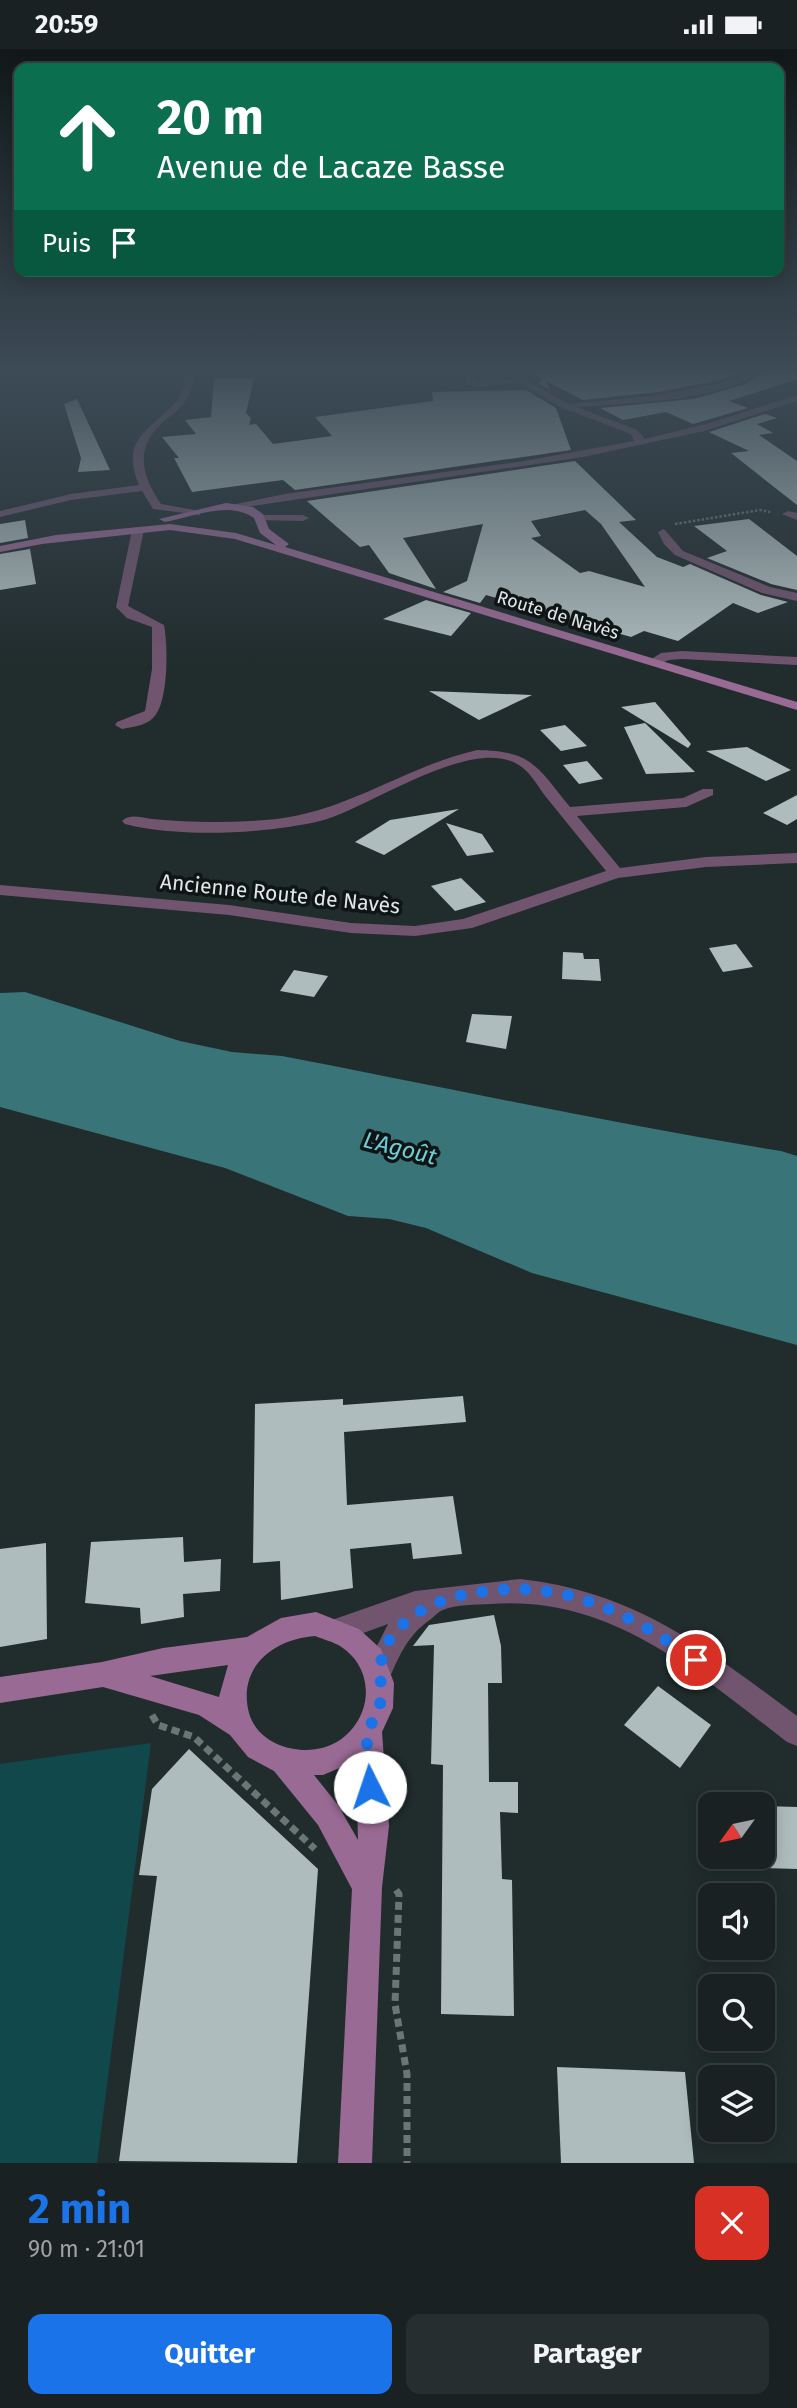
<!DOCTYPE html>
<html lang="fr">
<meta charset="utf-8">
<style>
:root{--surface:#192122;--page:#262e2f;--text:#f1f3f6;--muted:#9fa3a5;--line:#373e40;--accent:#1a73e8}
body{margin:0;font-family:"Fira Sans",sans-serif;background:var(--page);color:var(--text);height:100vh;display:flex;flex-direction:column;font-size:26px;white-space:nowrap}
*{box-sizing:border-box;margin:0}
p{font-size:23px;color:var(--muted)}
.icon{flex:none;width:38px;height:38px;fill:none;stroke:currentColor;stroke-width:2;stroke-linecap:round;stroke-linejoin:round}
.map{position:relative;height:2114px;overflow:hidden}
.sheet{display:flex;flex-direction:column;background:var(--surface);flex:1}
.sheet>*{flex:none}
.banner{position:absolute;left:14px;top:14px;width:770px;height:214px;border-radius:14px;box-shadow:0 4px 18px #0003,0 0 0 2px var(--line);background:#0b6e4f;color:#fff;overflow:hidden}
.needle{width:46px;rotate:237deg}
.fabs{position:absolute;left:698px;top:1743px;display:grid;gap:14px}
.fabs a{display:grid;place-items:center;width:77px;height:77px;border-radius:14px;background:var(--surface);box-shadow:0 4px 18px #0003,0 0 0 2px var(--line);font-size:35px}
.pin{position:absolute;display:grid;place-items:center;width:60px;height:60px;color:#fff;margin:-30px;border:4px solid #fff;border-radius:50%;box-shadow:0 2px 7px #0007}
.me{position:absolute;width:77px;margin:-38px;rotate:356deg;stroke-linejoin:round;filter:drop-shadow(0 0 5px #0008)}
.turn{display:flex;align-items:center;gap:24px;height:147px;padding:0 28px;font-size:32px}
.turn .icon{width:91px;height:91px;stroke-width:2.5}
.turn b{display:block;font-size:49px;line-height:60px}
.then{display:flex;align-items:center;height:66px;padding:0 28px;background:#0003;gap:14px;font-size:26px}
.round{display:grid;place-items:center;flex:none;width:74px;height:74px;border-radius:14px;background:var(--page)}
.overview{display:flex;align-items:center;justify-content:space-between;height:119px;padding:0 28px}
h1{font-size:42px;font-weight:700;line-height:52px;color:var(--accent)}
.cta{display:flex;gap:14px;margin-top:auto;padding:14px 28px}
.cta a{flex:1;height:80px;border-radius:14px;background:var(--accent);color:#fff;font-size:28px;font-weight:700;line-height:80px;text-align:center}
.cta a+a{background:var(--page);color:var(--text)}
.status{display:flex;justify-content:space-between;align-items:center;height:49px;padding:0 35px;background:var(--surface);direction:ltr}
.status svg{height:19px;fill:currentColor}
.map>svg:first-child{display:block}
.green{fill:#11484c}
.water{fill:#397479}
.building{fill:#aebcbd;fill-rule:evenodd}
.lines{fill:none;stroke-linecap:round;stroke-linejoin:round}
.path-far1{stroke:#6b7576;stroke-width:2.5;stroke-dasharray:2.5 2;stroke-linecap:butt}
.path{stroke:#6b7576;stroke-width:7;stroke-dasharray:8 5;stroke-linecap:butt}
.minor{fill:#71546e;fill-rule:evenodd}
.tertiary{fill:#71546e;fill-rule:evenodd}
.secondary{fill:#996a94;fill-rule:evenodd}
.route{stroke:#1a73e8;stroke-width:12;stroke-dasharray:0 21.6}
.labels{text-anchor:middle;stroke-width:7;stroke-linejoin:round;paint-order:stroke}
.far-street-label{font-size:18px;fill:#e0e7e8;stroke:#0f1414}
.street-label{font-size:21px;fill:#e0e7e8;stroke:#0f1414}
.water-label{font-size:23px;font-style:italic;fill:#6fcfd8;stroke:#0f1414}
</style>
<div class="status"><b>20:59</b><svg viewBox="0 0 49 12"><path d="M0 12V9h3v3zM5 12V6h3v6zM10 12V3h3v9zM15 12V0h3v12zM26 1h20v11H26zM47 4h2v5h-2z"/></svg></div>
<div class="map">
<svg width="797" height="2114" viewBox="0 0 797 2114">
<rect width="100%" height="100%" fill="#212c2d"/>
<!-- green -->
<polygon class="green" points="151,1694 97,2114 0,2114 0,1715"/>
<!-- water -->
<path class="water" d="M25,943L180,992L232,1003L282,1007C448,1039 614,1075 781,1102L797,1107V1296L532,1224L426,1179L389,1170L348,1167L225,1119L0,1058V944Z"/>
<!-- building -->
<g class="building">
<polygon points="529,323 740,323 720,331 659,343 583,351 546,332 550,341 538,334 543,330"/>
<polygon points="765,323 797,323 797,330 729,352 748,359 693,375 666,363 623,371 600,359 693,350 743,336"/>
<polygon points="214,329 254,329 246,364 251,369 249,376 256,375 273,395 332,387 315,368 433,352 432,343 526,341 556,359 571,401 295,441 283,431 192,443 174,409 179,409 162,388 196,385 185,371 211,368"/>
<polygon points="77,350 110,421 78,423 81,409 64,355"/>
<polygon points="765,365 777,369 757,375 773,384 759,386 797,412 797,456 731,404 749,402 709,383"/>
<path d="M575,412L636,471L619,473L657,508L683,518L690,515L761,546L788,553L758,564L733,554L678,592L644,582L631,588L486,546L480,554L443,543L467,532L483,475L403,489L436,540L389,524L369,496L360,498L307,452ZM585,461L601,475L645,538L589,522L580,524L531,489L541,487L531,472Z"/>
<polygon points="749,470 797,507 797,541 771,535 707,509 727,502 694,477"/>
<polygon points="25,471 28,489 0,494 0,475"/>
<polygon points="30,500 36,535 0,541 0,505"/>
<polygon points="426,551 471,564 451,587 383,570"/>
<polygon points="429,642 532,646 479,671"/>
<polygon points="655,653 691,695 688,699 621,658"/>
<polygon points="645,674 695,723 646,725 624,678"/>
<polygon points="565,676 587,697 561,702 540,681"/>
<polygon points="747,698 791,721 766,732 706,702"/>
<polygon points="587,712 603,730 579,735 563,716"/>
<polygon points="797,746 797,770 787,776 763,764"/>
<polygon points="459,760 384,806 355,793 390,771"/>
<polygon points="446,774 482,785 494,803 467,807"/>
<polygon points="461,829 486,853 455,862 431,837"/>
<polygon points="736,895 753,918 723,923 709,899"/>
<polygon points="563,903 583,904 584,910 599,910 601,932 562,930"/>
<polygon points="294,921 328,927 314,948 280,942"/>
<polygon points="472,965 512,967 506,1000 466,993"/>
<polygon points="463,1347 466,1373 344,1383 347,1456 453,1447 462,1505 413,1510 411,1494 350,1500 353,1539 281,1551 280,1512 253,1514 255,1355 343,1350 343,1356"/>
<polygon points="183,1488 184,1513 221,1510 220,1542 183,1545 184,1568 141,1575 140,1559 85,1554 91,1493"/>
<polygon points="46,1494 47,1590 0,1598 0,1500"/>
<polygon points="494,1566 501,1597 502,1634 488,1634 489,1733 518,1733 518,1764 500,1763 502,1830 512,1831 514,1967 441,1965 443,1716 431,1715 434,1596 413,1597 429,1576"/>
<polygon points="658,1637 711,1676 680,1719 624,1676"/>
<polygon points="189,1700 318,1820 297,2114 119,2112 157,1827 139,1826 152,1740"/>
<polygon points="763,1757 797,1758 797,1820 763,1819"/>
<polygon points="557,2018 685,2023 694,2114 561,2114"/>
</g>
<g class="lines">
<!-- path-far1 -->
<polyline class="path-far1" points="675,475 760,461 770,463"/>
<!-- path -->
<g class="path">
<polyline points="152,1666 158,1676 194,1688 315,1800"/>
<polyline points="396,1841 399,1845 395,1955 407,2025 407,2114"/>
</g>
<!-- minor -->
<g class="minor">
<path d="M187,323H196C193,334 191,345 184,354C178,363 167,368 160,376C134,401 143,429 161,455L200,462V466L153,460L142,442L71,451L0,468V462L71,445L139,436C120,390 148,383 175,354C182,346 184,334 187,323Z"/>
<polygon points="465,323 474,323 477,332 521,330 526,333 476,338 467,334"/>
<path d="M748,323H762C713,354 621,355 563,359L558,356L659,346L721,334Z"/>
<polygon points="788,462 797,464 797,471 782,465"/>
<polygon points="260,466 303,466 309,469 303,472 256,471 254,469"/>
<path d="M138,478L144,481L128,557L164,576C168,597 169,654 153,669C145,677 132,678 122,680L115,676L117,673L145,662L152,620V578L127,569L116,558L132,481Z"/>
<polygon points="664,480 683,502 770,538 797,544 797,552 762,544 675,506 664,495 658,483"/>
<polygon points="682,602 797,608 797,616 682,610 669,611 654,617 647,613 661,604"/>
<path d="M477,701C533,702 537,718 570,758L683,749L703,740H713V746L686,758L577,767L620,819L706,808L797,804V814L706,818L618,829L472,879L415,887L351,884L229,866L0,846V836L229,856L351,874L415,877L463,870L606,822C586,797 566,773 546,748C539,739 532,726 523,719C477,681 369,760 320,772C265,785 179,789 125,775L122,772C130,764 142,769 152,770C193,774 235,774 276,770C348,762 407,717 477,701Z"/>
<path d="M520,1530C637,1543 705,1599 797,1667V1697L787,1693C697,1624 612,1546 491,1555C476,1556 457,1555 443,1561C439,1562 435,1567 431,1570C408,1586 400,1605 389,1630L379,1634L369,1630L365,1621L388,1575L347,1590L338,1592L329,1588L325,1580L329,1572L415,1542Z"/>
</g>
<!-- tertiary -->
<polygon class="tertiary" points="502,323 513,323 566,354 637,381 645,390 710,374 797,346 797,352 704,382 583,408 226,461 221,458 285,445 524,412 634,392 631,385 560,358"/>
<!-- secondary -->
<g class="secondary">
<path d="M226,454L253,458L263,465L269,480L289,495L285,498L797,653V661L235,490L170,481L42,495L0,503V497L56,486L170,475L236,484L276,496L260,484L254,469C228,451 193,468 165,473L159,470Z"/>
<path d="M316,1563L359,1580L381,1600L394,1634L393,1659L382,1683L389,1777L382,1838L372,2114H338L352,1840L318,1776L274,1722L248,1708L230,1686L199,1666L103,1638L0,1654V1628L102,1613L163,1599L247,1588L281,1569ZM315,1587C323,1590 333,1593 340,1597C376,1620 373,1668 340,1691C311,1711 259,1700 249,1664C237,1618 274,1590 315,1587ZM228,1616L219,1648L150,1627ZM356,1712L358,1791L338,1756L314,1726H323Z"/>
</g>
</g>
<!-- sky -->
<linearGradient id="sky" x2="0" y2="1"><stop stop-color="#121819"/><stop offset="0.52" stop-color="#3d4b57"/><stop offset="1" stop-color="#3d4b57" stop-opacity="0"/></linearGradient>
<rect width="797" height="619" fill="url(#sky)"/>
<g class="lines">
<!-- route -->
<path class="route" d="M370,1738C369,1722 365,1701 368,1685C369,1675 378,1666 380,1655C383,1634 376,1613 388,1593C405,1566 433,1553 463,1546C555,1526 622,1559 696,1611"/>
</g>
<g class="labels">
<!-- far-street labels -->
<g class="far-street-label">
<text transform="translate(558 566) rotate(17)" y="6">Route de Navès</text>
</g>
<!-- street labels -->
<g class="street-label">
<text transform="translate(280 845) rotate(6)" y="7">Ancienne Route de Navès</text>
</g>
<!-- water labels -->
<g class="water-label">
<text transform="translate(400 1099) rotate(14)" y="8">L'Agoût</text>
</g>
</g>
</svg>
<div class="fabs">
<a><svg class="needle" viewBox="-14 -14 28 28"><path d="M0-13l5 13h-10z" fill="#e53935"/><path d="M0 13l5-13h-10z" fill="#9fa3a5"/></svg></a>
<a><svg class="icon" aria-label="sound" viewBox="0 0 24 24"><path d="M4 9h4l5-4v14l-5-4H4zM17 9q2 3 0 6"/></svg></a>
<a><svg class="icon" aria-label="search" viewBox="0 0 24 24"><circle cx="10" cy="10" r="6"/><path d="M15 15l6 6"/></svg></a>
<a><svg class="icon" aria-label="layers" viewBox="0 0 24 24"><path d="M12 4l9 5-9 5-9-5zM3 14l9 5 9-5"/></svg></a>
</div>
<div class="pin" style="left:696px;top:1611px;background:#d93025"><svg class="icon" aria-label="arrive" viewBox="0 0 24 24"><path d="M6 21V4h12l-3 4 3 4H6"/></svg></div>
<svg class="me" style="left:370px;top:1738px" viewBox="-20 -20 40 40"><circle r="19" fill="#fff"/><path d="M0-13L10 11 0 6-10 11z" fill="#1a73e8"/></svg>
<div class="banner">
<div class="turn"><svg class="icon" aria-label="ahead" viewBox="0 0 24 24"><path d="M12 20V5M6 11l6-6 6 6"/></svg><div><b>20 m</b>Avenue de Lacaze Basse</div></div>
<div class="then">Puis<svg class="icon" aria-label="arrive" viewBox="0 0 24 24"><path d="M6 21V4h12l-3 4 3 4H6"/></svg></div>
</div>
</div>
<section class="sheet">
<div class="overview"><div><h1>2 min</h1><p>90 m · 21:01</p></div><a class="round" style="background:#d93025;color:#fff"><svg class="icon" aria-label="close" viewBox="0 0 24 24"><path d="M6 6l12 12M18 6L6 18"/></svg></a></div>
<div class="cta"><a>Quitter</a><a>Partager</a></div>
</section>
